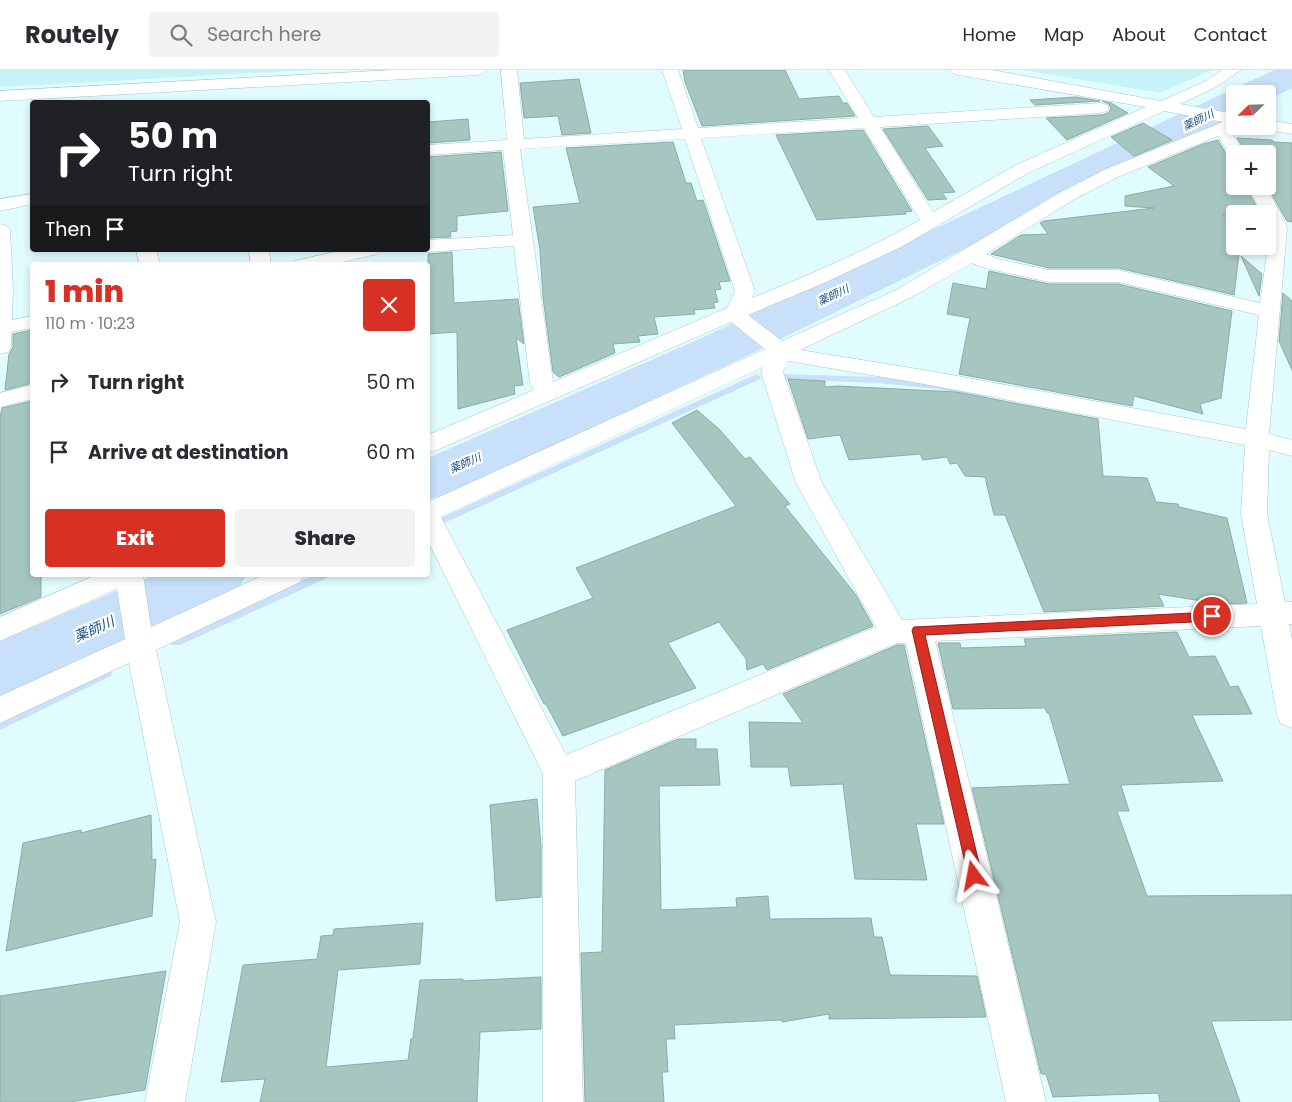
<!DOCTYPE html>
<meta charset="utf-8">
<style>
:root{--surface:#fff;--page:#f2f2f3;--text:#2b2b33;--muted:#7c7c81;--line:#e1e1e2;--accent:#d93025}
body{margin:0;font-family:Poppins,"Noto Sans JP",sans-serif;background:var(--page);color:var(--text);height:100vh;display:flex;flex-direction:column;font-size:19px;white-space:nowrap}
*{box-sizing:border-box;margin:0}
p{font-size:16px;color:var(--muted)}
.icon{flex:none;width:28px;height:28px;fill:none;stroke:currentColor;stroke-width:2;stroke-linecap:round;stroke-linejoin:round}
.map{position:relative;flex:1;overflow:hidden}
.side{position:absolute;left:30px;top:192px;width:400px;height:315px;display:flex;flex-direction:column;background:var(--surface);border-radius:5px;box-shadow:0 2px 8px #0003}
.side>*{flex:none}
.banner{position:absolute;left:30px;top:30px;width:400px;height:152px;border-radius:5px;box-shadow:0 2px 8px #0003;background:#202124;color:#fff;overflow:hidden}
.needle{width:32px;rotate:247deg}
.tools{position:absolute;left:1226px;top:15px;display:grid;gap:10px}
.tools a{display:grid;place-items:center;width:50px;height:50px;border-radius:5px;background:var(--surface);box-shadow:0 2px 8px #0003;font-size:25px}
.pin{position:absolute;display:grid;place-items:center;width:42px;height:42px;color:#fff;margin:-21px;border:2px solid #fff;border-radius:50%;box-shadow:0 1px 5px #0007}
.me{position:absolute;width:55px;margin:-28px;rotate:347deg;stroke-linejoin:round;filter:drop-shadow(0 0 4px #0008)}
.turn{display:flex;align-items:center;gap:18px;height:105px;padding:0 15px;font-size:22px}
.turn .icon{width:65px;height:65px;stroke-width:2.5}
.turn b{display:block;font-size:35px;line-height:42px}
.then{display:flex;align-items:center;height:48px;padding:0 15px;background:#0003;gap:10px;font-size:19px}
.round{display:grid;place-items:center;flex:none;width:52px;height:52px;border-radius:5px;background:var(--page)}
.overview{display:flex;align-items:center;justify-content:space-between;height:85px;padding:0 15px}
h1{font-size:30px;font-weight:800;line-height:38px;color:var(--accent)}
.button{display:flex;gap:10px;margin-top:auto;padding:10px 15px}
.button a{flex:1;height:58px;border-radius:5px;background:var(--accent);color:#fff;font-size:20px;font-weight:800;line-height:58px;text-align:center}
.button a+a{background:var(--page);color:var(--text)}
ul{padding:0;list-style:none}
li{display:flex;align-items:center;gap:15px;height:70px;padding:0 15px}
li div{flex:1}
li b{display:block;font-size:19px}
li em{font-style:normal}
header{display:flex;align-items:center;gap:30px;box-sizing:border-box;height:70px;padding:0 25px;background:var(--surface);border-bottom:1px solid var(--line)}
header strong{font-size:24px}
nav{display:flex;gap:28px;margin-inline-start:auto;font-size:18px}
.search{width:350px;height:45px;background:var(--page);display:flex;align-items:center;gap:12px;box-sizing:border-box;padding:0 18px;border-radius:5px;color:var(--muted);font-size:19px}
.map>svg:first-child{display:block}
.built{fill:#c7f3f8}
.lines{fill:none;stroke-linecap:round;stroke-linejoin:round}
.stream{fill:#c8e0f9;fill-rule:evenodd}
.river{fill:#c8e0f9;fill-rule:evenodd}
.building{fill:#a6c7c0;stroke:#8caba5}
.minor-casing{stroke:#a7c8cc;stroke-width:1}
.minor{fill:#fff;fill-rule:evenodd}
.route{fill:#d93025;stroke:#8d1f18}
.labels{text-anchor:middle;stroke-width:4.5;stroke-linejoin:round;paint-order:stroke}
.far-water-label{font-size:11px;font-style:italic;fill:#175183;stroke:#fff}
.water-label{font-size:14px;font-style:italic;fill:#175183;stroke:#fff}
</style>
<header>
<strong>Routely</strong>
<div class="search"><svg class="icon" aria-label="search" viewBox="0 0 24 24"><circle cx="10" cy="10" r="6"/><path d="M15 15l6 6"/></svg>Search here</div>
<nav><a>Home</a><a>Map</a><a>About</a><a>Contact</a></nav>
</header>
<div class="map">
<svg width="1292" height="1032" viewBox="0 0 1292 1032">
<rect width="100%" height="100%" fill="#e1fcff"/>
<!-- built -->
<g class="built">
<polygon points="0,0 311,0 0,17"/>
<polygon points="1023,0 1212,0 1160,23"/>
</g>
<g class="lines">
<!-- stream -->
<g class="stream">
<polygon points="757,304 761,307 760,309 444,453 438,453 436,451 438,449"/>
<polygon points="778,304 878,307 937,313 985,323 989,326 985,329 937,319 878,313 775,309 774,307"/>
<polygon points="314,505 328,505 327,508 180,575 172,575 171,572 172,569"/>
<polygon points="107,599 111,600 112,603 111,606 0,660 0,650"/>
</g>
<!-- river -->
<g class="river">
<polygon points="1275,0 1292,0 1292,18 1268,30 1268,24 1235,24 1235,46 742,288 448,424 428,430 428,388 706,266 1222,24 1236,21 1239,16"/>
<polygon points="154,505 246,505 237,522 24,621 0,629 0,571"/>
</g>
</g>
<!-- building -->
<g class="building">
<polygon points="683,0 785,0 799,29 839,26 843,33 847,33 855,46 702,56 685,12"/>
<polygon points="579,9 591,63 562,65 558,46 524,48 520,13"/>
<polygon points="1076,27 1100,31 1035,35 1030,30"/>
<polygon points="1102,31 1111,33 1128,43 1067,70 1046,48 1102,45 1108,43 1111,39 1109,34"/>
<polygon points="468,49 470,70 428,73 428,52"/>
<polygon points="1143,53 1172,70 1134,86 1111,67"/>
<polygon points="928,56 943,76 925,78 955,122 942,123 947,129 928,130 883,59"/>
<polygon points="863,60 912,141 905,142 906,144 817,150 776,65"/>
<polygon points="1237,68 1272,70 1274,72 1292,73 1292,152 1287,151 1267,116 1268,84 1247,84"/>
<polygon points="1218,70 1229,89 1235,91 1235,116 1245,116 1261,144 1235,144 1235,146 1223,145 1235,155 1235,176 1240,176 1240,179 1234,180 1239,184 1234,225 1118,198 1049,198 991,184 1021,165 1048,164 1040,153 1044,151 1154,138 1125,136 1125,126 1174,116 1148,97 1203,74"/>
<polygon points="673,72 686,113 691,113 697,131 703,130 730,211 719,212 721,219 715,220 718,232 713,233 715,238 694,240 695,244 654,247 658,264 638,266 640,272 613,274 615,283 559,307 553,302 543,227 540,180 533,137 580,133 566,78"/>
<polygon points="501,82 508,141 457,146 457,161 450,162 451,167 428,168 428,87"/>
<polygon points="452,182 454,233 518,229 524,274 516,268 523,315 514,316 515,324 458,339 457,262 428,264 428,184"/>
<polygon points="1241,186 1262,204 1259,226"/>
<polygon points="989,201 1049,214 1118,214 1232,241 1221,328 1200,334 1203,344 1134,326 1132,336 959,304 970,248 947,244 953,213 986,219"/>
<polygon points="1283,223 1292,231 1292,300 1279,271"/>
<polygon points="32,260 32,313 5,320 9,284 13,277 13,264"/>
<polygon points="788,309 825,311 825,317 838,316 956,322 1098,349 1103,406 1147,408 1156,432 1178,434 1179,437 1227,448 1247,533 1221,534 1158,524 1164,536 1044,542 1005,445 994,445 985,407 965,406 957,393 950,394 947,387 923,390 920,384 849,390 840,365 808,369"/>
<polygon points="32,331 32,505 41,505 41,527 0,544 0,347 2,338"/>
<polygon points="697,340 720,360 745,389 750,387 790,434 785,436 856,525 873,556 767,600 763,594 747,600 746,589 719,552 668,573 696,618 563,666 546,634 544,634 507,560 593,528 576,498 736,436 672,353"/>
<polygon points="1177,562 1189,587 1215,586 1230,617 1238,616 1252,644 1192,645 1223,711 1121,715 1129,741 1117,741 1147,826 1292,825 1292,950 1211,951 1240,1032 1160,1032 1158,1023 1053,1027 1046,1004 1041,1004 972,718 1070,714 1049,643 1047,643 1045,638 953,639 938,573 960,573 961,578 1026,576 1024,569"/>
<polygon points="897,575 904,575 944,754 916,754 927,810 855,809 843,714 791,716 788,697 751,697 749,652 803,653 783,624"/>
<polygon points="678,669 696,669 696,679 717,679 720,715 659,716 661,840 737,837 736,828 768,826 770,849 871,848 874,867 882,867 890,905 977,906 986,947 829,949 829,944 782,952 782,950 674,955 675,969 666,969 668,1002 662,1002 664,1032 585,1032 581,883 602,882 605,700"/>
<polygon points="537,729 541,776 541,827 496,831 490,735"/>
<polygon points="151,745 152,790 156,789 152,846 6,881 23,773 81,760 81,763"/>
<polygon points="423,853 420,894 338,900 326,997 408,990 411,969 413,968 420,910 463,909 463,911 541,907 541,959 480,962 477,1032 260,1032 265,1009 221,1012 243,895 317,889 321,866 333,865 334,859"/>
<polygon points="166,901 145,1020 70,1032 0,1032 0,926"/>
</g>
<g class="lines">
<!-- minor casing -->
<g class="minor-casing">
<g id="minor">
<polygon points="393,0 486,0 483,3 478,5 0,31 0,21"/>
<path d="M501,0H517L524,69L682,59L662,0H678L698,58L858,48L829,0H845L874,47L1101,33L1107,35L1109,38L1107,41L1101,43L880,57L933,142L1016,95L1146,37L958,5L953,3L950,0H992L1161,31L1206,11L1222,0H1241L1216,17L1180,34L1235,44V56H1241L1231,61L1245,84H1235V89L1231,88L1218,66L1118,107L1073,130L986,184L998,189L1049,200H1118L1260,233L1268,176V144H1263L1247,116H1265L1283,147L1287,158L1269,364L1292,370V386L1269,380L1267,444L1285,532H1292V554H1289L1292,569V658L1281,654L1277,645L1261,556L935,571L1046,1032H1006L906,573H897L575,711L583,1032H543V704L428,471V432L765,279L731,252L437,380L428,382V365L534,320L530,314L514,176L428,182L421,180H428V170L513,165L503,80L428,85V75L507,70ZM1164,41L1223,52L1106,99L1061,122L896,220L782,271L748,245L824,213L901,177L1028,103ZM864,58L920,150C866,181 809,205 752,228L755,221L701,68ZM685,69L735,221L727,238L553,312L520,79ZM972,193L985,198L1049,212H1118L1259,245L1246,359L930,301L800,280L910,228ZM788,291L930,315L1245,375L1241,444L1257,534L902,550L822,413L783,302ZM763,297L761,302L796,413L876,557L566,685L441,447Z"/>
<polygon points="1268,50 1292,54 1292,64 1262,59 1261,56 1268,56"/>
<polygon points="32,124 32,134 0,141 0,129"/>
<polygon points="0,154 7,156 10,160 13,219 12,250 32,246 32,258 11,262 11,277 8,282 0,284"/>
<polygon points="136,180 156,180 160,195 140,195"/>
<polygon points="249,180 269,180 271,195 251,195"/>
<polygon points="343,180 380,180 377,184 329,195 292,195 295,191"/>
<polygon points="32,315 32,329 0,337 0,323"/>
<polygon points="96,505 143,505 151,557 264,505 304,505 300,512 156,580 216,852 185,1032 145,1032 180,852 129,593 0,653 0,626 125,569 117,519 0,571 0,547"/>
</g>
</g>
<!-- minor -->
<use href="#minor" class="minor"/>
</g>
<!-- route -->
<polygon class="route" points="1212,542 1218,546 1212,551 925,565 982,806 980,810 974,812 969,810 912,560 914,557"/>
<g class="labels">
<!-- far-water labels -->
<g class="far-water-label">
<text transform="translate(1198 50) rotate(-26)" y="4">薬師川</text>
<text transform="translate(833 225) rotate(-26)" y="4">薬師川</text>
<text transform="translate(465 393) rotate(-24)" y="4">薬師川</text>
</g>
<!-- water labels -->
<g class="water-label">
<text transform="translate(94 559) rotate(-24)" y="5">薬師川</text>
</g>
</g>
</svg>
<div class="tools">
<a><svg class="needle" viewBox="-14 -14 28 28"><path d="M0-13l5 13h-10z" fill="#e53935"/><path d="M0 13l5-13h-10z" fill="#7c7c81"/></svg></a>
<a>+</a>
<a>−</a>
</div>
<div class="pin" style="left:1212px;top:546px;background:#d93025"><svg class="icon" aria-label="arrive" viewBox="0 0 24 24"><path d="M6 21V4h12l-3 4 3 4H6"/></svg></div>
<svg class="me" style="left:974px;top:806px" viewBox="-20 -20 40 40"><path d="M0-17L14 15 0 8-14 15z" fill="#d93025" stroke="#fff" stroke-width="4"/></svg>
<div class="banner">
<div class="turn"><svg class="icon" aria-label="right" viewBox="0 0 24 24"><path d="M7 20v-9h11M14 6l5 5-5 5"/></svg><div><b>50 m</b>Turn right</div></div>
<div class="then">Then<svg class="icon" aria-label="arrive" viewBox="0 0 24 24"><path d="M6 21V4h12l-3 4 3 4H6"/></svg></div>
</div>
<section class="side">
<div class="overview"><div><h1>1 min</h1><p>110 m · 10:23</p></div><a class="round" style="background:#d93025;color:#fff"><svg class="icon" aria-label="close" viewBox="0 0 24 24"><path d="M6 6l12 12M18 6L6 18"/></svg></a></div>
<ul>
<li><svg class="icon" aria-label="right" viewBox="0 0 24 24"><path d="M7 20v-9h11M14 6l5 5-5 5"/></svg><div><b>Turn right</b></div><em>50 m</em></li>
<li><svg class="icon" aria-label="arrive" viewBox="0 0 24 24"><path d="M6 21V4h12l-3 4 3 4H6"/></svg><div><b>Arrive at destination</b></div><em>60 m</em></li>
</ul>
<div class="button"><a>Exit</a><a>Share</a></div>
</section>
</div>
